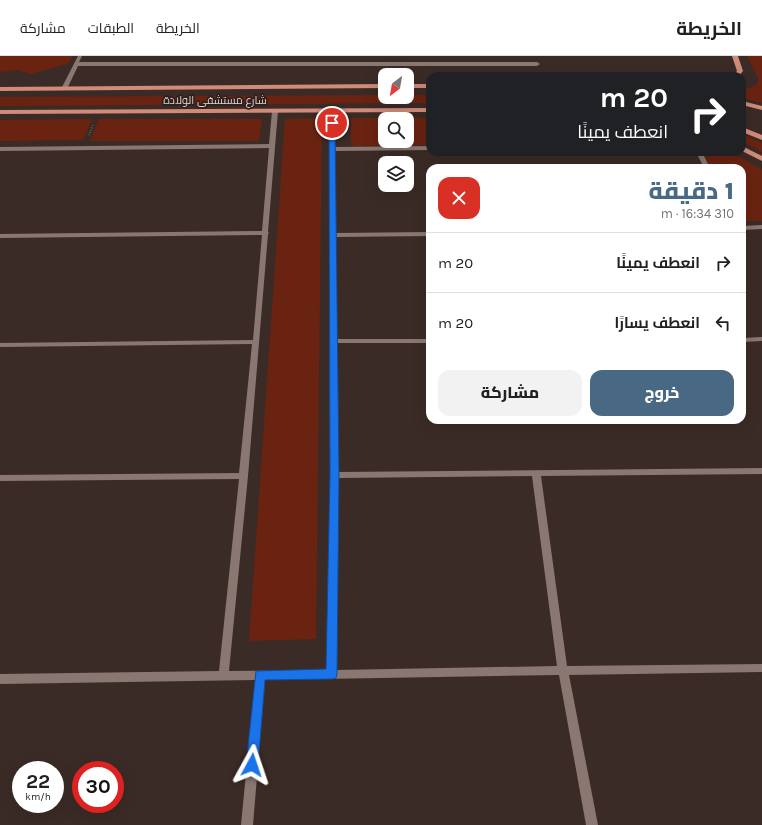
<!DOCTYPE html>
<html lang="ar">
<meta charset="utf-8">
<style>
:root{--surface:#fff;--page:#f2f2f2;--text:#202124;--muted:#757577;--line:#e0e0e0;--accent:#486883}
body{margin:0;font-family:Karla,Cairo,sans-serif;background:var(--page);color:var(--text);direction:rtl;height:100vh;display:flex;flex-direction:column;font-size:15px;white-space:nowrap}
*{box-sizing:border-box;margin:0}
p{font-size:13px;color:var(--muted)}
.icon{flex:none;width:22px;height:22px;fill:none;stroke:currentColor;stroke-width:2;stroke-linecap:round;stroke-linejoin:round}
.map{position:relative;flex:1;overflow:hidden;direction:ltr}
.panel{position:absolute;left:426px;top:108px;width:320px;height:260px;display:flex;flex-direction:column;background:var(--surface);border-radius:12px;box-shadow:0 4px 16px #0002;direction:rtl}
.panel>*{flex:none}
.hud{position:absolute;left:426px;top:16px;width:320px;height:84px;border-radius:12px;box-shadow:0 4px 16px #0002;direction:rtl;background:#202124;color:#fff;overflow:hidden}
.needle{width:26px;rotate:211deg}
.buttons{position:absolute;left:378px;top:12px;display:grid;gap:8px}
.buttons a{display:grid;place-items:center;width:36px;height:36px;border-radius:8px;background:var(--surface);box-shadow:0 4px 16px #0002;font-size:20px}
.speed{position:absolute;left:12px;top:705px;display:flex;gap:8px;font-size:20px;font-weight:700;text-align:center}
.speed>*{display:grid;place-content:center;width:52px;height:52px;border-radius:50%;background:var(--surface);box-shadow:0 4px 16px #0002;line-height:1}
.speed small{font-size:10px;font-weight:400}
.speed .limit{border:6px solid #d22;background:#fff;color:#111}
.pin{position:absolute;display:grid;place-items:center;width:34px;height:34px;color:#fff;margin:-17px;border:2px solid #fff;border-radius:50%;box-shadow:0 1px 4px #0007}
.me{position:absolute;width:44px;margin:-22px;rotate:5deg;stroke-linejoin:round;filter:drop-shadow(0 0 3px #0008)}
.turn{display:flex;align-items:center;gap:14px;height:84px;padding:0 12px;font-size:18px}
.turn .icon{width:52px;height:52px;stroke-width:2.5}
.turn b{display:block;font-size:28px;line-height:34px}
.round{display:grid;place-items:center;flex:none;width:42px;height:42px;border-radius:12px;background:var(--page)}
.head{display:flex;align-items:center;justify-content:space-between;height:68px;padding:0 12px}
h1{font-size:24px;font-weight:800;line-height:30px;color:var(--accent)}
.button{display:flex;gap:8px;margin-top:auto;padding:8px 12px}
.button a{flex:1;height:46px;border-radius:12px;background:var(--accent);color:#fff;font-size:16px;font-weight:800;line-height:46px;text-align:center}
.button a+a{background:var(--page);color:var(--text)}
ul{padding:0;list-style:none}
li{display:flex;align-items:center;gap:12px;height:60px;padding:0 12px;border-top:1px solid var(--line)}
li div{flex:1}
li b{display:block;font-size:15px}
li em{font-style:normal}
header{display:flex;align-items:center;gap:24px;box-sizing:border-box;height:56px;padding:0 20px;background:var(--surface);border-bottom:1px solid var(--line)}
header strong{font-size:19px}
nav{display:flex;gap:22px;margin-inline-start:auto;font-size:14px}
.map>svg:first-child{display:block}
.green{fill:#6a2311;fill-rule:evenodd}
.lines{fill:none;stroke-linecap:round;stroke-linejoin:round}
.path{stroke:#8a7c78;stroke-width:2;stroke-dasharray:0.5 2;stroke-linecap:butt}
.service{fill:#8a7772;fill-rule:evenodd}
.minor{fill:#8a7772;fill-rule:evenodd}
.primary{fill:#d08b79;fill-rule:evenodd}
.route{fill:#1a73e8;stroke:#114b97}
.labels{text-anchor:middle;stroke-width:3.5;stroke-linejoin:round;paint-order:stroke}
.far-street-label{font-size:11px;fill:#dfd5d2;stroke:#30211d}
</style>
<header>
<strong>الخريطة</strong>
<nav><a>الخريطة</a><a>الطبقات</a><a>مشاركة</a></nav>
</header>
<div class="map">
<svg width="762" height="769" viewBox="0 0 762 769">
<rect width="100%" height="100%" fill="#3b2b26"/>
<!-- green -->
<g class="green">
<polygon points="0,0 73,0 67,8 31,18 17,14 0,16"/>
<polygon points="747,0 762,0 762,47 742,42 742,34 755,30 759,23"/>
<polygon points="385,39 385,41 407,41 407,39 430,39 430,47 0,50 0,41"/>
<polygon points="322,62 316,583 249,585 285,63"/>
<path d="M351,62H430V89L351,90ZM385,63H407V85H385Z"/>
<polygon points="92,63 83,84 0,85 0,64"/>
<polygon points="99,63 262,63 259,85 90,85"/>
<polygon points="742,78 762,87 762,96 742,85"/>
<polygon points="702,96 732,96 762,114 762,165 742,165 742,112 711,112"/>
</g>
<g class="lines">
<!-- path -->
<polyline class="path" points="89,79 93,69"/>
<!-- service -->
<polygon class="service" points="78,0 82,0 79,6 537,6 540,8 537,10 78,10 67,33 62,34 61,33"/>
<!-- minor -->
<g class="minor">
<path d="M275,53L278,55L268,176L269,177L268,178L248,420L229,615L327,614L330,419L329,179L330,54L335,55V91L430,90V94L335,95L336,177L430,176V180L336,181L337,283H430V287H337L338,416L762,412V418L541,420L567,610L762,608V616L569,619L598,769H586L559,619L265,624L253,769H241L255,624L0,628V618L219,615L239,423L0,425V419L239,417L252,288L0,291V287L253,284L262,179L0,182V178L262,175L269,92L0,95V91L269,88L272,55ZM532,420L557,610L337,614L338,422Z"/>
<polygon points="696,96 702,96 710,112 704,112"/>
<polygon points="762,169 762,173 742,174 742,170"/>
<polygon points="762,281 762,285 742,286 742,282"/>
</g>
<!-- primary -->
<g class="primary">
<polygon points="732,0 738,0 743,15 739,20 732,20 737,15"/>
<polygon points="385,28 385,32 0,35 0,31"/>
<rect x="407" y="28" width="23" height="4"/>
<polygon points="742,45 762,50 762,54 742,49"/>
<polygon points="430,52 430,56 0,58 0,54"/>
<polygon points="742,71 762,79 762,84 742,76"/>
<polygon points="742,90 762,100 762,105 742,95"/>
</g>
</g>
<!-- route -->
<polygon class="route" points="332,65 335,67 339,419 337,618 336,622 332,623 265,624 258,709 257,713 252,715 248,713 246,709 256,615 326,613 330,419 329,67"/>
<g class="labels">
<!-- far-street labels -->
<g class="far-street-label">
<text x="215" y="48">شارع مستشفى الولادة</text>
</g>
</g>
</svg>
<div class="buttons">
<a><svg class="needle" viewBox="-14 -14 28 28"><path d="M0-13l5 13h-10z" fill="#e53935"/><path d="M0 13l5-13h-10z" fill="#757577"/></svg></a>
<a><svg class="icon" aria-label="search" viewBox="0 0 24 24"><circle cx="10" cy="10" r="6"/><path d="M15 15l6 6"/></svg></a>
<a><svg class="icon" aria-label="layers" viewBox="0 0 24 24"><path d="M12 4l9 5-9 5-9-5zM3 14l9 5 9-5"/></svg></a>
</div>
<div class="speed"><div>22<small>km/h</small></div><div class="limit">30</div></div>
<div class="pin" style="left:332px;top:67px;background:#d93025"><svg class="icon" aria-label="arrive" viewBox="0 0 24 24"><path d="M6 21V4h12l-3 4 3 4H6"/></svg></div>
<svg class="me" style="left:252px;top:709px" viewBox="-20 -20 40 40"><path d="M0-17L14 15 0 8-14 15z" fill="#1a73e8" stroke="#fff" stroke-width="4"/></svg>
<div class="hud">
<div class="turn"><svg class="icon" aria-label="right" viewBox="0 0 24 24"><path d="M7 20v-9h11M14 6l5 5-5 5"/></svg><div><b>20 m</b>انعطف يمينًا</div></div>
</div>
<section class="panel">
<div class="head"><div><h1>1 دقيقة</h1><p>310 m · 16:34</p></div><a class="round" style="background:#d93025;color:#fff"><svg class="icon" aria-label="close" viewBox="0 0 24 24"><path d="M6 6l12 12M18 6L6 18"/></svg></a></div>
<ul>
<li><svg class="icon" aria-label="right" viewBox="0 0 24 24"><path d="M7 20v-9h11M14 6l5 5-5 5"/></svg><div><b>انعطف يمينًا</b></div><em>20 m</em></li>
<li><svg class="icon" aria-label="left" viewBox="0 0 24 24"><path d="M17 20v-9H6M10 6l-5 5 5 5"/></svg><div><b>انعطف يسارًا</b></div><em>20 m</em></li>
</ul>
<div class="button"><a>خروج</a><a>مشاركة</a></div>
</section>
</div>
